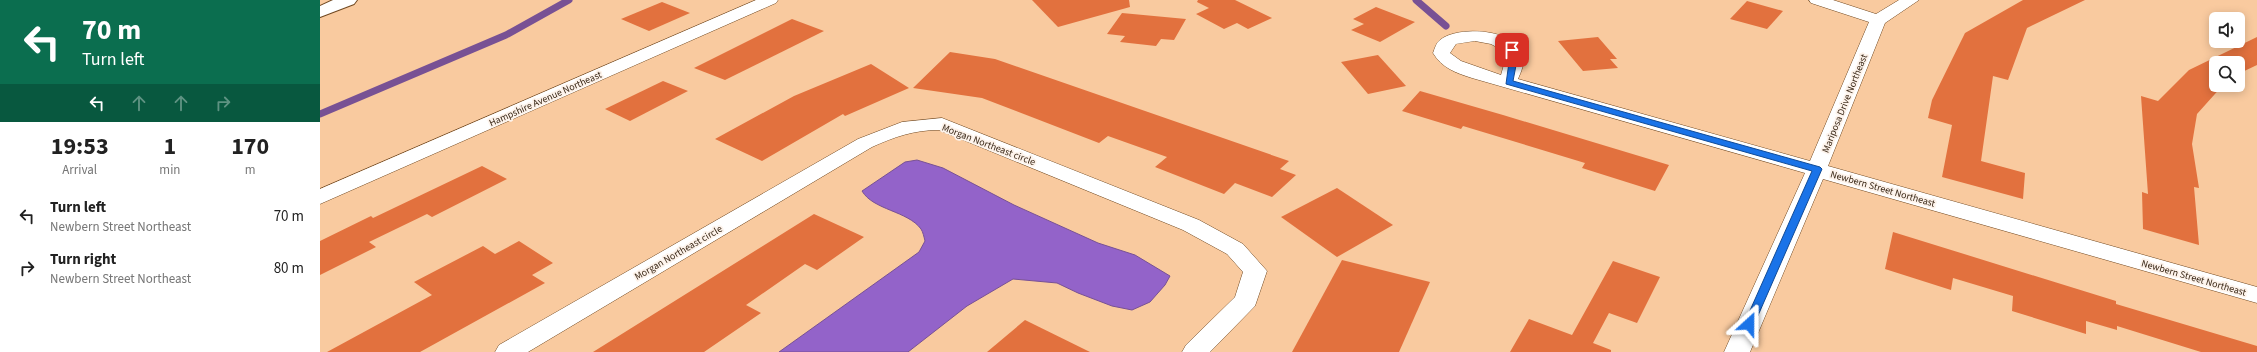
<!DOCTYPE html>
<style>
:root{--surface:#fff;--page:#f2f2f2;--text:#222;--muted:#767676}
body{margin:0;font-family:"Source Sans 3",sans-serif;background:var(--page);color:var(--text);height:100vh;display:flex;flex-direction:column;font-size:15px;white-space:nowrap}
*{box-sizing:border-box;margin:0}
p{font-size:13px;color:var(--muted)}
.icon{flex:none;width:22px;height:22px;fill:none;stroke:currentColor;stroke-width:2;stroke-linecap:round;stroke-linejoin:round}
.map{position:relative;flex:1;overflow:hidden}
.drawer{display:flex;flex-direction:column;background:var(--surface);width:320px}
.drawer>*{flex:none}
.hud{background:#0b6e4f;color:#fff;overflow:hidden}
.tools{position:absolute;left:1889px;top:12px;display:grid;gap:8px}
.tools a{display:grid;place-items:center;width:36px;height:36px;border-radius:6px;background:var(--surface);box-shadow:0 2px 10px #0003;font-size:20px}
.pin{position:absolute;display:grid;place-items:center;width:34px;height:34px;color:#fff;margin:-17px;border-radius:8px;box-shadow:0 2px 6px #0006}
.me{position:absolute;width:44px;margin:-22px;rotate:24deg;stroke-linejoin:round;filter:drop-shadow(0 0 3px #0008)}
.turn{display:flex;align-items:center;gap:14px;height:84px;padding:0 16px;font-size:18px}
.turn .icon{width:52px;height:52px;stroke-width:2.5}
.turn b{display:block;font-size:28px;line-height:34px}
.lanes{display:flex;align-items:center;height:38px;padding:0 16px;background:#0003;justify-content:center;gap:20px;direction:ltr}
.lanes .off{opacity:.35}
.eta{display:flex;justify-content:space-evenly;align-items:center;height:68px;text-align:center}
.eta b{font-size:24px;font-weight:700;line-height:28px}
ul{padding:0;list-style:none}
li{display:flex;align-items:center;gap:12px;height:52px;padding:0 16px}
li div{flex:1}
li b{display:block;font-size:15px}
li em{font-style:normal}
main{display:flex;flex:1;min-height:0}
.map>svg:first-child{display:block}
.water{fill:#9363c9;stroke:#785194}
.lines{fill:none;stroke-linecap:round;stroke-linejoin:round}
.stream{stroke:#785194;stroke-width:7}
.building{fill:#e2713e}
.minor-casing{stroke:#704820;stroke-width:1}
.tertiary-casing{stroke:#704820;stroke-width:2}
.minor{fill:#fff;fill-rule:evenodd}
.tertiary{fill:#fff;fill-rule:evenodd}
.route{fill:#1a73e8;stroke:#114b97}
.labels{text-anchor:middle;stroke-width:3.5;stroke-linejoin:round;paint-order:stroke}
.street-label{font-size:10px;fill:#3a2817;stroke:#fdf3eb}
</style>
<main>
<section class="drawer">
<div class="hud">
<div class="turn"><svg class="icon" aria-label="left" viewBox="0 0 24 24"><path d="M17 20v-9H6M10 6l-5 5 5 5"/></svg><div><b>70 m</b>Turn left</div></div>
<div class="lanes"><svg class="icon" aria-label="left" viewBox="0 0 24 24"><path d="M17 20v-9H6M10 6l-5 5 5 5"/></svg><svg class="icon off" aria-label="ahead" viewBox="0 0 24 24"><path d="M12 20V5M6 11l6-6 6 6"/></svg><svg class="icon off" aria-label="ahead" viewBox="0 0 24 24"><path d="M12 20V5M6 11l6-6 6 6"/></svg><svg class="icon off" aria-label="right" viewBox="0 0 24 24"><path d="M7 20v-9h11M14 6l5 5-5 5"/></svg></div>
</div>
<div class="eta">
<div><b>19:53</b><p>Arrival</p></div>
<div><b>1</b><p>min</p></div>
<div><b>170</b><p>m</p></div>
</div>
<ul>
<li><svg class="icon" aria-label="left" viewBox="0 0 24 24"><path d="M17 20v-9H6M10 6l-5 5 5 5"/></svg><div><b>Turn left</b><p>Newbern Street Northeast</p></div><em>70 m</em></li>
<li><svg class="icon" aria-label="right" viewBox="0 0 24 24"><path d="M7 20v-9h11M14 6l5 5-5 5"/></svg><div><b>Turn right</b><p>Newbern Street Northeast</p></div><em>80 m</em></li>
</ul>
</section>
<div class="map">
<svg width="1937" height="352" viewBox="0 0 1937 352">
<rect width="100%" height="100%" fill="#f9ca9f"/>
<!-- water -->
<path class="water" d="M597,160L623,168L694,205L778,243L815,255L850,276L845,285L830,302L812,310L792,306L758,293L737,283L693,279L647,306L588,352H459L599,252L605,241C604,237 603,232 601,229C588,211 553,210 542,191L585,162Z"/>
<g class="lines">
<!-- stream -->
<g class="stream">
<polyline points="1096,0 1126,26"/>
<polyline points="0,114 186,35 249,0"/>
</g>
</g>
<!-- building -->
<g class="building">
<polygon points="712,0 809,0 810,7 738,27"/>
<polygon points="878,0 915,0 952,18 928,29 917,23 904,29 876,14 889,8 877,2"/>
<polygon points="1703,0 1765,0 1707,28 1688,80 1673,76 1661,161 1705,173 1703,199 1622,177 1632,125 1608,118 1612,100 1645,33"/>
<polygon points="1427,1 1463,11 1447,29 1410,19"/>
<polygon points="342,2 370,13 329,31 301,19"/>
<polygon points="1056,7 1095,22 1060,42 1031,30 1044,24 1033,19"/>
<polygon points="802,13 866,19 854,40 841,39 836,46 800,42 805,36 787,34"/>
<polygon points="472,19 504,31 405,80 374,68"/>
<polygon points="1278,37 1297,59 1290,59 1298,68 1263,71 1238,41"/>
<polygon points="1937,37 1937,65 1918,74 1918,63 1896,63 1896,85 1903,85 1877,114 1872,144 1879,188 1874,187 1879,245 1823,229 1822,192 1828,194 1821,96 1838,101 1869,70"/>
<polygon points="630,52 675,59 969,161 960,169 976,175 952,197 915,183 904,194 835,167 847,157 788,136 779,143 662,98 593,88"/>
<polygon points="1058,55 1086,86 1048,94 1021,62"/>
<polygon points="551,64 589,88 525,116 523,114 442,161 395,139 474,96"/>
<polygon points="343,81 368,91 310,121 285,109"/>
<polygon points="1100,91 1183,115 1349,165 1335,191 1262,168 1265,163 1143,126 1141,129 1082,111"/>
<polygon points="162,166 187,179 112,217 107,214 49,242 56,247 0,275 0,241 51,216 53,218"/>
<polygon points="1017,188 1073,225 1017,257 961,217"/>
<polygon points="494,214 544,237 497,270 485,264 426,305 441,313 384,352 273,352"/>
<polygon points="1573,232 1796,301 1796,304 1937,346 1937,352 1881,352 1797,326 1797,330 1766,321 1766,334 1692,311 1693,296 1633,278 1631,290 1565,269"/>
<polygon points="199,241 233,263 212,275 225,283 100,352 7,352 112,295 94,282 163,246 175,254"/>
<polygon points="1022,260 1110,282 1079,352 972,352"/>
<polygon points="1293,261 1340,277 1317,323 1289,313 1273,343 1291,350 1291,352 1190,352 1209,319 1252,335"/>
<polygon points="705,320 770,352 667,352"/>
</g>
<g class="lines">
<!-- minor casing -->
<g class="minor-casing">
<g id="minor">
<polygon points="436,0 458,0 456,3 0,204 0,189"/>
<path d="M1489,0H1513L1556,14L1579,0H1599L1565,23L1508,166L1937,287V303L1503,179L1430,352H1404L1485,173L1152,78C1136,73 1122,68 1113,53C1115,48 1116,43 1120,40C1138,25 1197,29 1203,55C1205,63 1201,72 1198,79L1490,161L1549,22L1491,3ZM1155,41L1171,44L1184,51L1185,61L1181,75L1141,61L1130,53L1136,44Z"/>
<path d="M622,118L879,220L923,244L947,271L935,306L890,352H862L866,345L915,297L923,272L907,254L863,230L619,130C594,130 574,137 552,147L208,352H175L179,345L538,139L582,122Z"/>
</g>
</g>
<!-- tertiary casing -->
<g class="tertiary-casing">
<polygon id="tertiary" points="13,0 37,0 34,4 0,17 0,6"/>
</g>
<!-- minor -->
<use href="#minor" class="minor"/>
<!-- tertiary -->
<use href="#tertiary" class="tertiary"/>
</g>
<!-- route -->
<polygon class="route" points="1189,48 1194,48 1198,55 1193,81 1500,167 1502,169 1433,327 1429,328 1424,324 1492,171 1186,84 1190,55"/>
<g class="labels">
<!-- street labels -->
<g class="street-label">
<text transform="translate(225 98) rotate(-24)" y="4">Hampshire Avenue Northeast</text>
<text transform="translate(1524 103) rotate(-68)" y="4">Mariposa Drive Northeast</text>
<text transform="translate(669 144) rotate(21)" y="4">Morgan Northeast circle</text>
<text transform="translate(1563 188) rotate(16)" y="4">Newbern Street Northeast</text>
<text transform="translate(358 252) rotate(-30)" y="4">Morgan Northeast circle</text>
<text transform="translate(1874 277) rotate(16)" y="4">Newbern Street Northeast</text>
</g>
</g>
</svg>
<div class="tools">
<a><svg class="icon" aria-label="sound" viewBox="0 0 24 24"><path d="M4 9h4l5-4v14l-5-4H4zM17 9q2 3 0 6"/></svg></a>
<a><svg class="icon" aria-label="search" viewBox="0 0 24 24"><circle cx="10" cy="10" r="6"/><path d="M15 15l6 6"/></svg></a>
</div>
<div class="pin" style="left:1192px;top:50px;background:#d93025"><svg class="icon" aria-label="arrive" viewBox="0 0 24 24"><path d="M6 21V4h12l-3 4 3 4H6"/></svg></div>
<svg class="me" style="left:1429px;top:324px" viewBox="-20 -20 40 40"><path d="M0-17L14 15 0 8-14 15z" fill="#1a73e8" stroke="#fff" stroke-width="4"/></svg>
</div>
</main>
